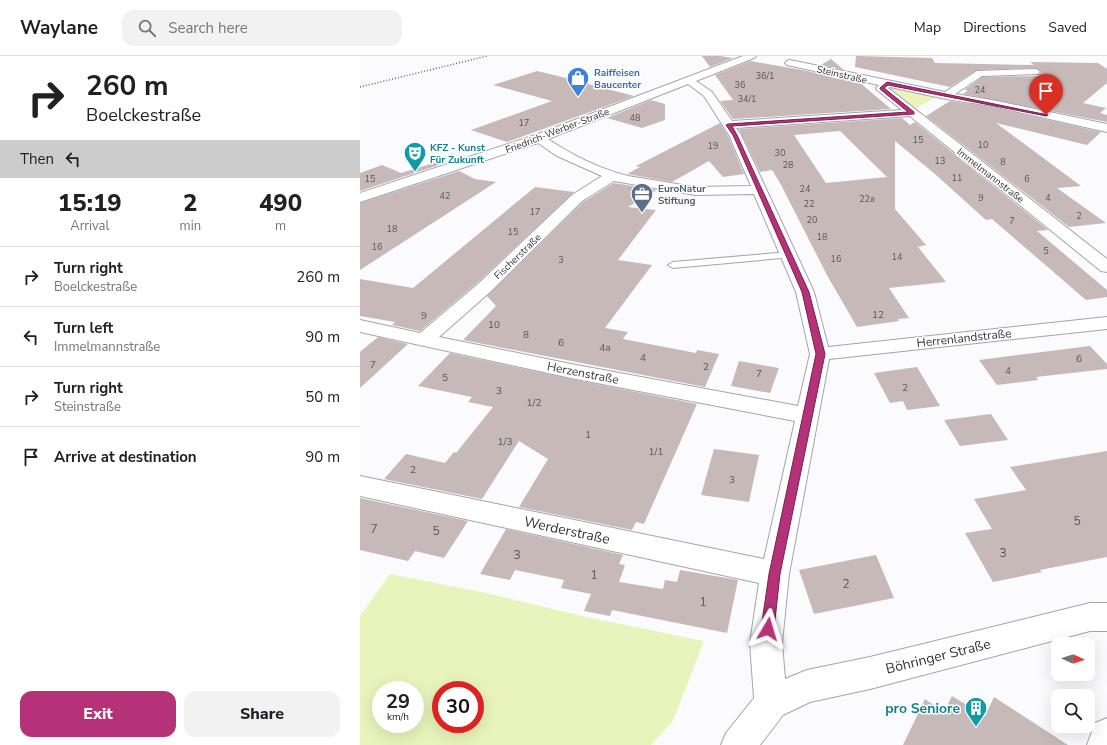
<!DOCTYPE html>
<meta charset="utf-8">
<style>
:root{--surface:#fff;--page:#f2f2f2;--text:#202124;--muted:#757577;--line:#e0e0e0;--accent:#b53279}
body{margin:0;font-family:"Nunito Sans",sans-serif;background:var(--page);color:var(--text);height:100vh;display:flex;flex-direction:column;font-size:15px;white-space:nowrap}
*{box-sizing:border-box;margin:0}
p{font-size:13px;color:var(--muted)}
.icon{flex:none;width:22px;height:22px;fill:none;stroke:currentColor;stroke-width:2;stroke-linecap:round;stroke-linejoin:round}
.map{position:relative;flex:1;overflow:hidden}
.details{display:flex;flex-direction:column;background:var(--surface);width:360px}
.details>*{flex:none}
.banner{background:#fff;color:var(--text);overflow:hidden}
.needle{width:26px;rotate:94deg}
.fabs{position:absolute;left:691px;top:581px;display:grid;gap:8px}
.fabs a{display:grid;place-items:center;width:44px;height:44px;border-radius:8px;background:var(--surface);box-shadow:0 4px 16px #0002;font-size:20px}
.speed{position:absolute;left:12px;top:625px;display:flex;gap:8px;font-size:20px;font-weight:700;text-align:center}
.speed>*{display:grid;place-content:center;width:52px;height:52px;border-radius:50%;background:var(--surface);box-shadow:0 4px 16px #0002;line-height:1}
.speed small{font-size:10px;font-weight:400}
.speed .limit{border:6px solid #d22;background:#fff;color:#111}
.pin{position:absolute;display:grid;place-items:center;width:34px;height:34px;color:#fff;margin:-41px -17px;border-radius:50% 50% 50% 0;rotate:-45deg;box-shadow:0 0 4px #0007}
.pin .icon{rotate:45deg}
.me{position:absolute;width:44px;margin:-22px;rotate:7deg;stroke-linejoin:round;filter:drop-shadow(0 0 3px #0008)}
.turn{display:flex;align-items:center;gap:14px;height:84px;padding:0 20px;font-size:18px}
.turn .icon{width:52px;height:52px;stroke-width:2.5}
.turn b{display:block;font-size:28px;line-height:34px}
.then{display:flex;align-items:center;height:38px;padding:0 20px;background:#0003;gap:8px;font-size:15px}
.eta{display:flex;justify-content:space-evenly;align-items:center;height:68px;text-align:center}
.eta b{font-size:24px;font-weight:800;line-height:28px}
.button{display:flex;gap:8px;margin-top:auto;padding:8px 20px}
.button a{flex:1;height:46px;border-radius:12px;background:var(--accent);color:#fff;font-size:16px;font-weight:800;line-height:46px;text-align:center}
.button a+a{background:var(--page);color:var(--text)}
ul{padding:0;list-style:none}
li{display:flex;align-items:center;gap:12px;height:60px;padding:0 20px;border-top:1px solid var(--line)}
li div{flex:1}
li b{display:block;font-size:15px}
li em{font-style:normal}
header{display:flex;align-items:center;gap:24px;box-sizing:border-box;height:56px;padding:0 20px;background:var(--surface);border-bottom:1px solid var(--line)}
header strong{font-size:19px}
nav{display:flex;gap:22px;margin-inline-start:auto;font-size:14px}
.search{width:280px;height:36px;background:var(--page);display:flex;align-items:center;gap:10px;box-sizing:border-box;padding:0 14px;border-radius:12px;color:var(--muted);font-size:15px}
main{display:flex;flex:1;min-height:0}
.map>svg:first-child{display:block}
.green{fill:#e8f4bb;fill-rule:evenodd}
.building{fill:#c6b9b8;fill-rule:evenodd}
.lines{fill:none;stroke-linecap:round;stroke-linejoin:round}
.service-casing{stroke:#a4a3ad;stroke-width:2}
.minor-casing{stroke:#a4a3ad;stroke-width:2}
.service{fill:#fff;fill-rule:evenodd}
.minor{fill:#fff;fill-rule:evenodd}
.rail{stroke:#67676a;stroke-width:1.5;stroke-dasharray:1 2;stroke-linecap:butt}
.route{fill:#b53279;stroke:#76204f}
.labels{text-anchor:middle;stroke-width:3;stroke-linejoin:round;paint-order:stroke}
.far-number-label{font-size:9px;fill:#595659}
.far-shop-label{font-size:10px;font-weight:bold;fill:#366cbe;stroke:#fff;text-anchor:start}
.far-street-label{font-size:10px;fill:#353539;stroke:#fff}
.far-culture-label{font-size:10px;font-weight:bold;fill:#0d838f;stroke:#fff;text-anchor:start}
.far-service-label{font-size:10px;font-weight:bold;fill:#4e5e75;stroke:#fff;text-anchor:start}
.number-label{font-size:10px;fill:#595659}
.street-label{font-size:12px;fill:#353539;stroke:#fff}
.near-number-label{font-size:12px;fill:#595659}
.near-street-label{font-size:14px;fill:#353539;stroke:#fff}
.near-culture-label{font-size:14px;font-weight:bold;fill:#0d838f;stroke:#fff;text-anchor:end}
</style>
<header>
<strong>Waylane</strong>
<div class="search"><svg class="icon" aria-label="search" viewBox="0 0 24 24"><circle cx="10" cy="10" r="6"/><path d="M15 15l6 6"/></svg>Search here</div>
<nav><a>Map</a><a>Directions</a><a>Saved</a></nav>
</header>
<main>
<section class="details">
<div class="banner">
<div class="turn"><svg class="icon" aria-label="right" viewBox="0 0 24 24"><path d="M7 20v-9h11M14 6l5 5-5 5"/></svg><div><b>260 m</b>Boelckestraße</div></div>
<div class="then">Then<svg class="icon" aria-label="left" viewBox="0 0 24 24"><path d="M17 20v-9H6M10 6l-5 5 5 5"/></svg></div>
</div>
<div class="eta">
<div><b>15:19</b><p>Arrival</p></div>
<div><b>2</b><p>min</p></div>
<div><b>490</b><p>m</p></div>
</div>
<ul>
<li><svg class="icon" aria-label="right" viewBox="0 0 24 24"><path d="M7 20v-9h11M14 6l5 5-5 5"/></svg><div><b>Turn right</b><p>Boelckestraße</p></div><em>260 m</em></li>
<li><svg class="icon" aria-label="left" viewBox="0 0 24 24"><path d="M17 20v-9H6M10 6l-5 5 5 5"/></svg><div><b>Turn left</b><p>Immelmannstraße</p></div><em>90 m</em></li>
<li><svg class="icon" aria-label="right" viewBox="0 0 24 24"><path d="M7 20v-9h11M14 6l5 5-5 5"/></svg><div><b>Turn right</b><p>Steinstraße</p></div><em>50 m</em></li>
<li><svg class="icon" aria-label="arrive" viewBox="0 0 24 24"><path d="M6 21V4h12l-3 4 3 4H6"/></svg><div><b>Arrive at destination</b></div><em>90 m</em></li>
</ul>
<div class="button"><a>Exit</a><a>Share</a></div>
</section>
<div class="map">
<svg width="747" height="689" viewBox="0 0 747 689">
<rect width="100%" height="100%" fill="#fbfbfd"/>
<!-- green -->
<g class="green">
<polygon points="533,31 580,39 555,53 530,33"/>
<path d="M30,518L126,537L222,560L344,585L313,665L291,689H0V560ZM21,634H55V668H21ZM81,634H115V668H81Z"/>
</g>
<!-- building -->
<g class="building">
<polygon points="342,0 360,0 373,2 350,11"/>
<polygon points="496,0 572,2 575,7 674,9 670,6 738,7 747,13 747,27 723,47 746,52 740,57 747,59 747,66 603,38 608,34 604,34 622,21 678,20 682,16 675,12 617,14 590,31 495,11"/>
<polygon points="471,3 484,14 461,9"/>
<polygon points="390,5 442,14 499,26 531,53 373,63 360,45 373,44 355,19"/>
<polygon points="177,15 198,20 274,40 147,86 111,74 192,45 133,29"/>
<polygon points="291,44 305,48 305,64 282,72 247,62"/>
<polygon points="590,45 632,51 741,76 727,89 636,67 721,130 697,132 746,167 709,171 566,60"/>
<path d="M542,62L550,69L555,66L688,174L677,175L747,234V241L726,244L632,163L626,164L575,118L535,85V153L566,189L558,191L586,226L529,232L549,262L538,263L539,265L497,271L468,221L420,127L412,114L400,116L379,73ZM480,75L527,121L466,127L434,79Z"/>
<polygon points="360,67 368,80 384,118 363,121 349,105 312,126 267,118 280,111 276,110"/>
<polygon points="80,105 85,107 0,135 0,117 22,109 41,117"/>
<polygon points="99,115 115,123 136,126 0,214 0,147"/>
<polygon points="254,127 297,134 268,151 296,154 258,204 292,209 245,272 268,276 263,283 336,297 337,294 359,298 345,331 103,284 136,250 127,240 223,146"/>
<polygon points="175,131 214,136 117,227 60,275 32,269 35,266 0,260 0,223 53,232"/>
<polygon points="18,281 48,288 0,332 0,296"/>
<polygon points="730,290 747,308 747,313 676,321 678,324 637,329 619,304"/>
<polygon points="90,297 211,323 337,348 284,468 276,466 272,474 159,451 188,403 159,385 122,443 24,423 46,398 85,407 94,396 96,397 133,351 108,346 112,341 58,330"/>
<polygon points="379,305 419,312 410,337 371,330"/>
<polygon points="557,311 580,350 547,354 543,345 530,347 514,317"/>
<polygon points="631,358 648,384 600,390 584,364"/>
<polygon points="354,393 399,399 389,446 341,439"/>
<polygon points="747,395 747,501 680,514 682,516 633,526 605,477 632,473 614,443 666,434 650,411"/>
<polygon points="0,442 108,465 84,502 55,495 48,505 0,494"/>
<polygon points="146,473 263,499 259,508 265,509 259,526 303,533 305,524 317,526 320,514 378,524 367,577 252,554 250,560 224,555 231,538 201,532 204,524 155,514 150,524 120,518"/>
<polygon points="516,499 534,542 454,558 439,514"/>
<polygon points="592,640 625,660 634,641 708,689 543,689 565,643 584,656"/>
</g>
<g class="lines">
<!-- service casing -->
<g class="service-casing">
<polygon id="service" points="429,196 433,197 434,199 433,201 313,212 308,209 313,206"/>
</g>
<!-- minor casing -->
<g class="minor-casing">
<g id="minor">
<path d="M383,0H396L394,2L336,25L352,36L372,65L542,54L517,34L516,32L519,29L427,9L425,7L427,5L430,4L585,36L617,15L675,13L678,14L680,16L678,18L622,20L595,38L632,44L747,68V76L632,50L586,43L530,31L528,32L747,203V216L741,215L550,60L376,72L381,79L454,236L468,291L747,261V273L469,303L429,518L422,587L425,623L447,614L510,601L730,547H747V575H730L510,633L450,646L423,659L400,689H361L366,677L394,642L390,587L399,527L0,440V420L404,503L435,365L211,322L0,276V264L60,277L118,228L212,139L242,120L197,100L178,87L0,146V137L175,79ZM328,28L344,40L369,79L391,130L335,131L268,120C240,113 212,99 188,83ZM254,125L335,139L394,138L436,236L450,298L438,350L211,308L79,281L130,236L222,145Z"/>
<polygon points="747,662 747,689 727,689 735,667"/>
</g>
</g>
<!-- service -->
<use href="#service" class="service"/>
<!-- minor -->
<use href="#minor" class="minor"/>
<!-- rail -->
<polyline class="rail" points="0,31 127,0"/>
</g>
<!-- route -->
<polygon class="route" points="527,26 688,59 686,60 528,29 524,32 554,56 554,58 372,70 377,79 449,236 465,298 420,518 414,573 412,578 408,579 403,578 401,573 409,518 456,298 442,236 373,79 366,69 368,68 548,56 520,33 520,32"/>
<!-- icons -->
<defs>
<g id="shop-pin" transform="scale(1.15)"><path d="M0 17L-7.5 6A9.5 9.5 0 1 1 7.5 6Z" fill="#3f7fe0" stroke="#fff"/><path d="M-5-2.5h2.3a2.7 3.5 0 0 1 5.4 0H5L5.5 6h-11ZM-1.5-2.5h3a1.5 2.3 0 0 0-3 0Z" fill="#fff"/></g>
<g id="theatre-pin" transform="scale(1.15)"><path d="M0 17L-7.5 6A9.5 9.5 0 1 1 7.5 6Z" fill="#0f9aa8" stroke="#fff"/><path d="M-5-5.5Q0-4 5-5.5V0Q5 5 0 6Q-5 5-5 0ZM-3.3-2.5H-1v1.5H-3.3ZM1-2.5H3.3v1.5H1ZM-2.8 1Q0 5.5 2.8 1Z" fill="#fff"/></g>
<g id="office-pin" transform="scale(1.15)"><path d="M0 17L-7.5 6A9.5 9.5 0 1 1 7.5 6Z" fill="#5c6f8a" stroke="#fff"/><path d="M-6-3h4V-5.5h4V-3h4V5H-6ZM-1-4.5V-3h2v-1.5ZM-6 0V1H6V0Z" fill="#fff"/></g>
<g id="building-pin" transform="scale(1.15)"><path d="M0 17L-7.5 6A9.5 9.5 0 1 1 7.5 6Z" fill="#0f9aa8" stroke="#fff"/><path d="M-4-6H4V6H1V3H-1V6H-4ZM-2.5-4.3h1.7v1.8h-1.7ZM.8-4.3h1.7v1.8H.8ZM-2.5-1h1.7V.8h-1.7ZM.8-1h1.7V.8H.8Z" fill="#fff"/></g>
</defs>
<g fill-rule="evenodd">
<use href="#shop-pin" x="218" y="22"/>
<use href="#theatre-pin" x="55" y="97"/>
<use href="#office-pin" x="282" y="138"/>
<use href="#building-pin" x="616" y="652"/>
</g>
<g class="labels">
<!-- far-number labels -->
<g class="far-number-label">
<text x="405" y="23">36/1</text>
<text x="380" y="32">36</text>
<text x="620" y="37">24</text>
<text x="387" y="46">34/1</text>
<text x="275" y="65">48</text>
<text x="164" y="70">17</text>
<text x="558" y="87">15</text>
<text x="623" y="92">10</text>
<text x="353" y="93">19</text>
<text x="420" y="100">30</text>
<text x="580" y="108">13</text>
<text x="643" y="109">8</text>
<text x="428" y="112">28</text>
<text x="597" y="125">11</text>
<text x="10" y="126">15</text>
<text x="667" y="126">6</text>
<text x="445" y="136">24</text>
<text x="85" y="143">42</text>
<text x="621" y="145">9</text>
<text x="688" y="145">4</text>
<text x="507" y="146">22a</text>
<text x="449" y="151">22</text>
<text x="175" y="159">17</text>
<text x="719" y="163">2</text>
<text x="452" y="167">20</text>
<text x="652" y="168">7</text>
<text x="32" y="176">18</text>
<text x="153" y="179">15</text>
<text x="462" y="184">18</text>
<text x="17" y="194">16</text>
<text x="686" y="198">5</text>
<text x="537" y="204">14</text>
<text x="476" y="206">16</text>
<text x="201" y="207">3</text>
</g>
<!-- far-shop labels -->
<g class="far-shop-label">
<text x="234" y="20">Raiffeisen<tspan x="234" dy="12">Baucenter</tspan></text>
</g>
<!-- far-street labels -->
<g class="far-street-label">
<text transform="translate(482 18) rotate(13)" y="4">Steinstraße</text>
<text transform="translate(197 74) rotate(-21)" y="4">Friedrich-Werber-Straße</text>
<text transform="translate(631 119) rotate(38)" y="4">Immelmannstraße</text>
<text transform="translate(157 200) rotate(-44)" y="4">Fischerstraße</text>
</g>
<!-- far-culture labels -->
<g class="far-culture-label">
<text x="70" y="95">KFZ - Kunst<tspan x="70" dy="12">Für Zukunft</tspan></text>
</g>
<!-- far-service labels -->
<g class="far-service-label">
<text x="298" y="136">EuroNatur<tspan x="298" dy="12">Stiftung</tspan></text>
</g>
<!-- number labels -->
<g class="number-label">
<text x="518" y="262">12</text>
<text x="64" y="263">9</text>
<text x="134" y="272">10</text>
<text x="166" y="282">8</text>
<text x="201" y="290">6</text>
<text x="245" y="295">4a</text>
<text x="283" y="305">4</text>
<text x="719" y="306">6</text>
<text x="13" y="312">7</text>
<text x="346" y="314">2</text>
<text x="648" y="318">4</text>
<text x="399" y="321">7</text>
<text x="85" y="325">5</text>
<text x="545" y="335">2</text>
<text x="139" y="338">3</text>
<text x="174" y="350">1/2</text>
<text x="228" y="382">1</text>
<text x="145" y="389">1/3</text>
<text x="296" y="399">1/1</text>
<text x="53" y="417">2</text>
<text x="372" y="427">3</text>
</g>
<!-- street labels -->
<g class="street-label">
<text transform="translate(604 282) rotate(-6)" y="4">Herrenlandstraße</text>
<text transform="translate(223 317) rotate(11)" y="4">Herzenstraße</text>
</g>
<!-- near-number labels -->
<g class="near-number-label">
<text x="717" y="469">5</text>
<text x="14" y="477">7</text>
<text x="76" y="479">5</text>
<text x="643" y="501">3</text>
<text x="157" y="503">3</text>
<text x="234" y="523">1</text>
<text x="486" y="532">2</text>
<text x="343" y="550">1</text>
</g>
<!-- near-street labels -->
<g class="near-street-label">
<text transform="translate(207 474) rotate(12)" y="5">Werderstraße</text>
<text transform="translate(578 600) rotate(-14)" y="5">Böhringer Straße</text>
</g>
<!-- near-culture labels -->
<g class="near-culture-label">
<text x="600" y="657">pro Seniore</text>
</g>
</g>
</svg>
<div class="fabs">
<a><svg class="needle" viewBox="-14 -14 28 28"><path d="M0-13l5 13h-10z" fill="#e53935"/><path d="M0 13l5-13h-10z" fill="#757577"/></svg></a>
<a><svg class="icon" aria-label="search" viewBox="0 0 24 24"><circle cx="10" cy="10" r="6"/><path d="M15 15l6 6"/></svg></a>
</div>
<div class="speed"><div>29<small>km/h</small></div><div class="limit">30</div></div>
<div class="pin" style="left:686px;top:59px;background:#d93025"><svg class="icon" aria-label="arrive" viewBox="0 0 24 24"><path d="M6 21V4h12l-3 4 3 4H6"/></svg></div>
<svg class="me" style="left:408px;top:573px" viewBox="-20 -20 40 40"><path d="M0-17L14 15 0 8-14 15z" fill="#b53279" stroke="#fff" stroke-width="4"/></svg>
</div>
</main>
